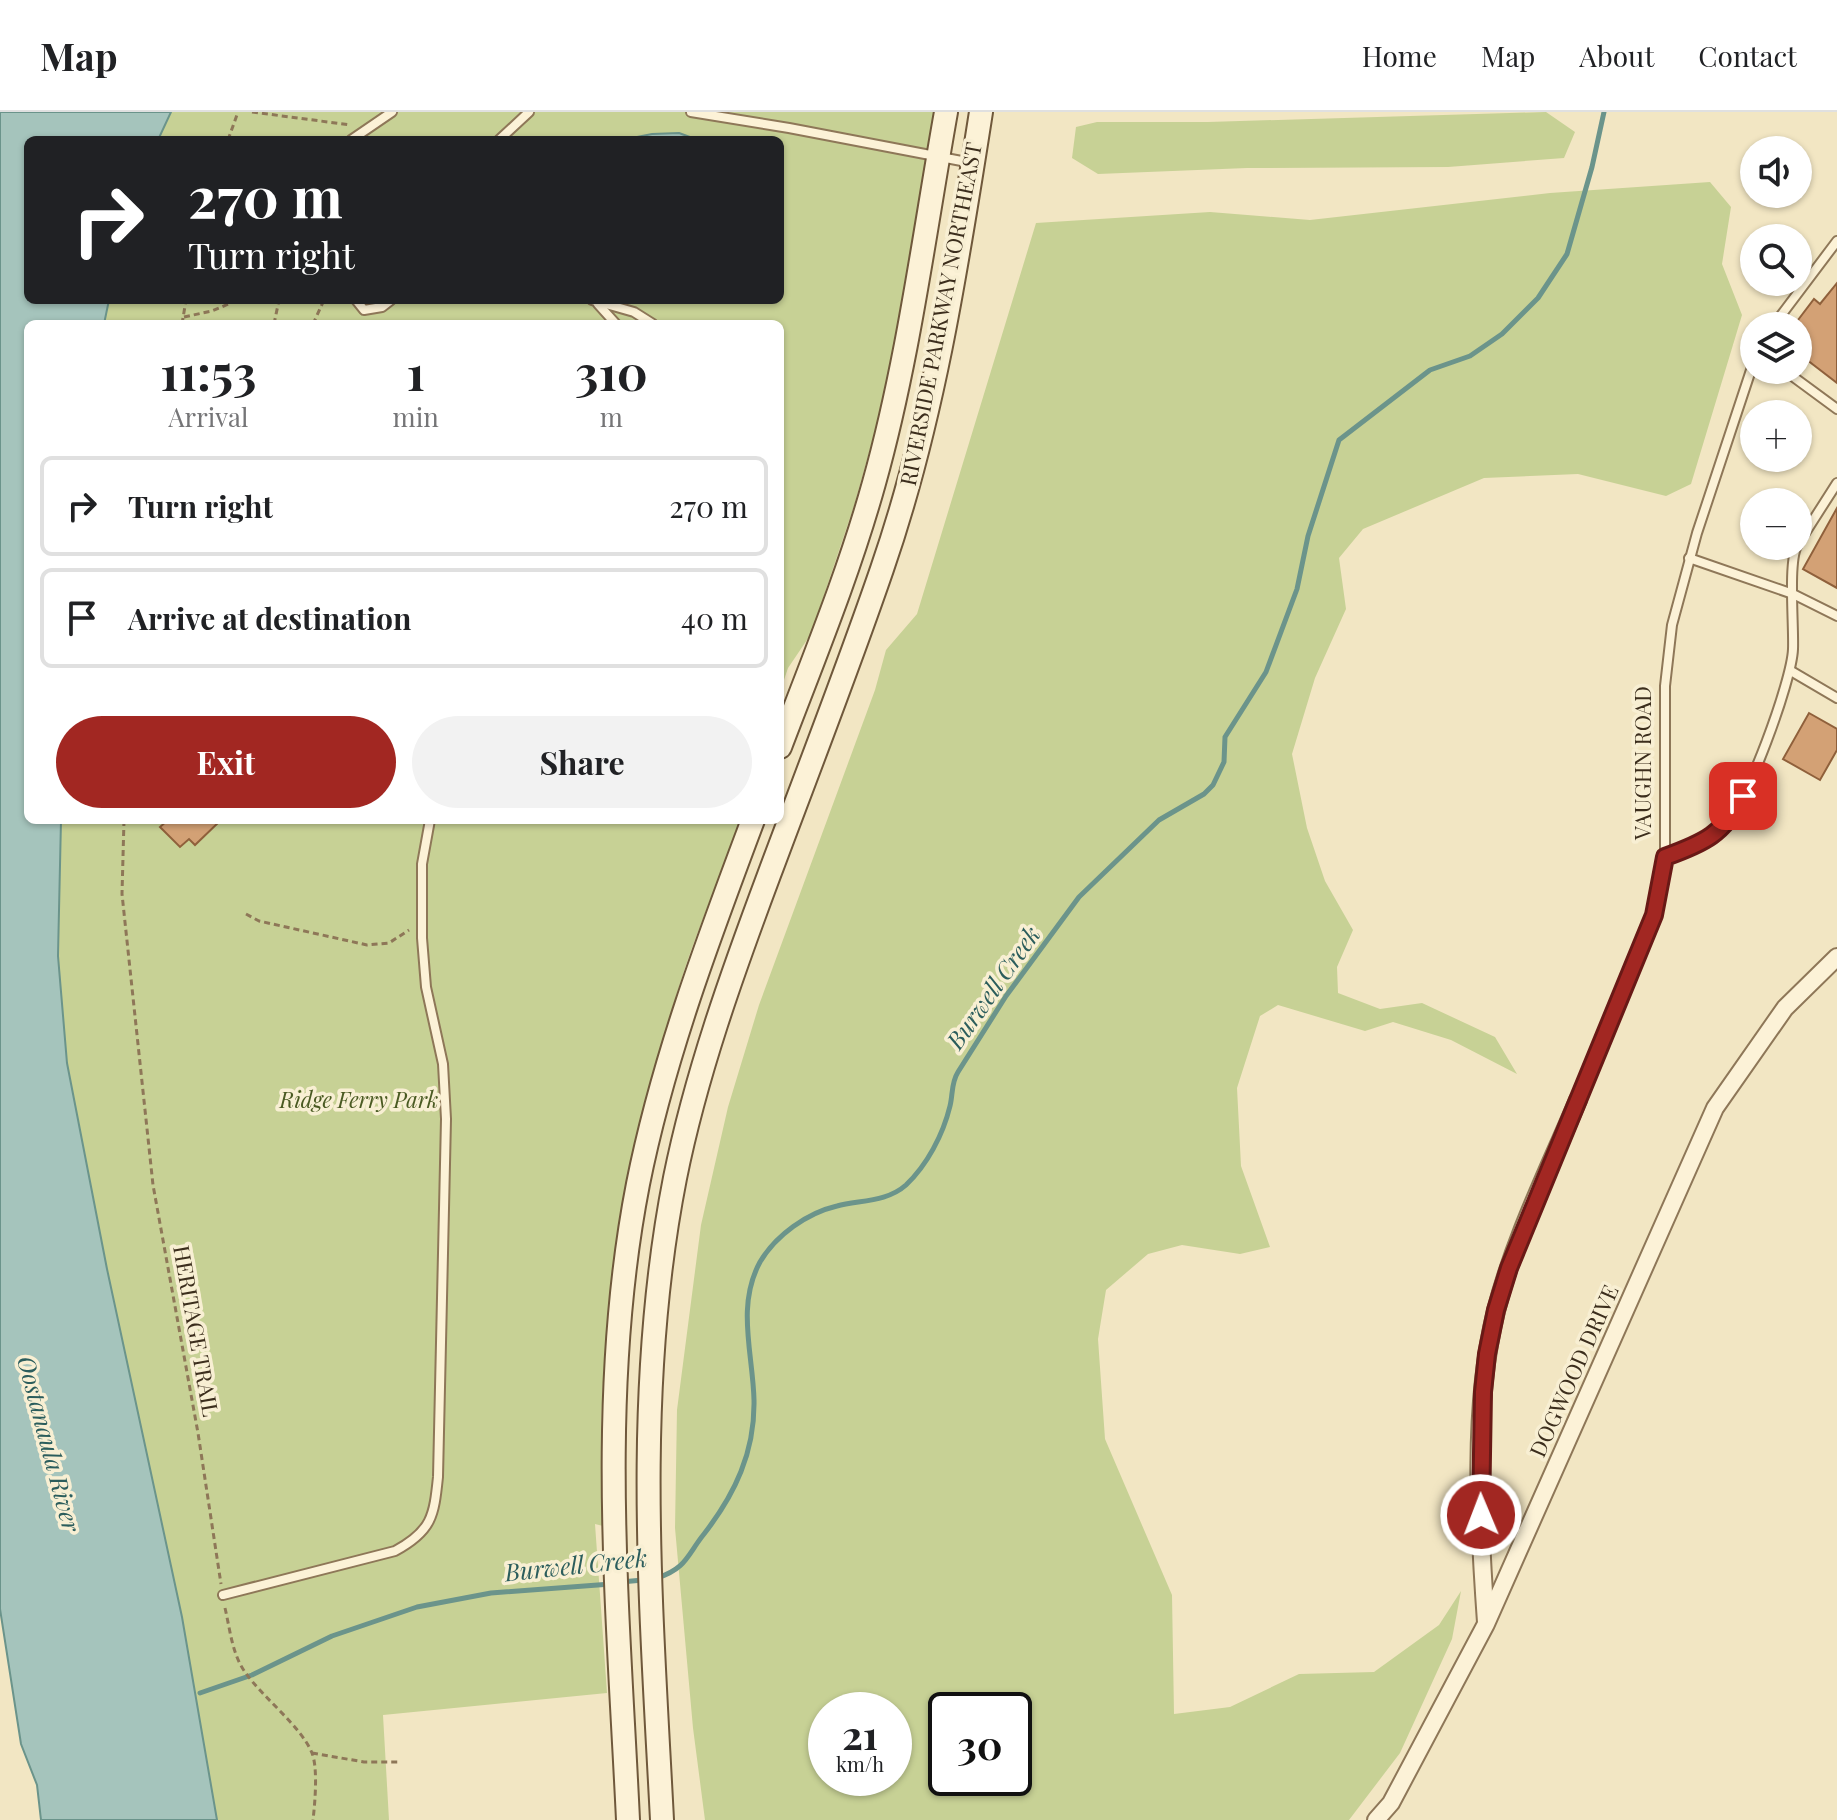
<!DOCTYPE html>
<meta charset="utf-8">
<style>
:root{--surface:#fff;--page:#f2f2f2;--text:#202124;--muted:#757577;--line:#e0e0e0;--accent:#a22722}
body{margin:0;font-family:"Playfair Display",serif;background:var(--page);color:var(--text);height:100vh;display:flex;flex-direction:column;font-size:30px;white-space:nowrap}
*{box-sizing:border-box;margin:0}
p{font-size:26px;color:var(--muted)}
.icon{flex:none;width:44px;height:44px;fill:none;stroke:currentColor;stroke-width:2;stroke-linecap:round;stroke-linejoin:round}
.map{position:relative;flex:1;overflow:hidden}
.drawer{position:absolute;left:24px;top:208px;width:760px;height:504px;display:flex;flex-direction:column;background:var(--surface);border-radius:12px;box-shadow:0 2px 6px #0004}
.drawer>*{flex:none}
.banner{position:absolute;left:24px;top:24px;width:760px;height:168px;border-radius:12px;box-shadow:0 2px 6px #0004;background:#202124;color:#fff;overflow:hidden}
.fabs{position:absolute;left:1740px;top:24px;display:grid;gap:16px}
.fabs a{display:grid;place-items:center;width:72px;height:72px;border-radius:50%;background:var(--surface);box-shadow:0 2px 6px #0004;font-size:40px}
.speed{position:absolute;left:808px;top:1580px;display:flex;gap:16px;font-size:40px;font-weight:700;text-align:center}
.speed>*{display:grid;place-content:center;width:104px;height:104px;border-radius:50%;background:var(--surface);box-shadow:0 2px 6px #0004;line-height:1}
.speed small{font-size:20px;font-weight:400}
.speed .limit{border:4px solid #111;border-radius:12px;background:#fff;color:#111}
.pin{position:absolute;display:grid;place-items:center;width:68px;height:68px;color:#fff;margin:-34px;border-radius:16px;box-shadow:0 4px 12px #0006}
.me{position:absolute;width:88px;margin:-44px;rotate:359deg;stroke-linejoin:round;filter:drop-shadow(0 0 6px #0008)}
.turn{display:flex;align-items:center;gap:28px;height:168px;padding:0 32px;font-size:36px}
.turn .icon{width:104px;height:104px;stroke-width:2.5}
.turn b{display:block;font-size:56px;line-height:68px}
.eta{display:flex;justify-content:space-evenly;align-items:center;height:136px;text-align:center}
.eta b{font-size:48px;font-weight:700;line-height:56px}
.primary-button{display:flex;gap:16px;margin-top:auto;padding:16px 32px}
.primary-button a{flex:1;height:92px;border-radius:48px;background:var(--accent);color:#fff;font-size:32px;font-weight:700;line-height:92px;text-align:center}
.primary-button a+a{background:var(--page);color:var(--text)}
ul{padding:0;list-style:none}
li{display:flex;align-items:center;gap:24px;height:100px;margin:0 16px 12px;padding:0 16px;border:4px solid var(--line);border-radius:12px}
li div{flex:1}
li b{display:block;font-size:30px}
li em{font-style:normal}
header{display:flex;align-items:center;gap:48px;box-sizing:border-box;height:112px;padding:0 40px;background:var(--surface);border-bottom:2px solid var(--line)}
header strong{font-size:38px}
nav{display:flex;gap:44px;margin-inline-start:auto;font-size:28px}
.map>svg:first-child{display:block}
.green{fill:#c7d195;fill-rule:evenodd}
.water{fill:#a5c4bc;stroke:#6b948b;stroke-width:2}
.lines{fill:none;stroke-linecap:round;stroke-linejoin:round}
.stream{stroke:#6b948b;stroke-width:5}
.building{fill:#d3a175;stroke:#8f603b;stroke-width:2}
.service-casing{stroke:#8e7758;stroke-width:12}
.minor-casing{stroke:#8e7758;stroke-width:20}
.secondary-casing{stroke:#6f583b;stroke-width:26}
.path{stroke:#8e7758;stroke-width:3;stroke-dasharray:6 4;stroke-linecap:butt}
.service{stroke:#fcf2d7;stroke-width:8}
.minor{stroke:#fcf2d7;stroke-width:16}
.secondary{stroke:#fcf2d7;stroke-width:22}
.route-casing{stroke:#691916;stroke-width:20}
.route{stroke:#a22722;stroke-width:14}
.labels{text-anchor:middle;stroke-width:7;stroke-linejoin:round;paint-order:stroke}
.street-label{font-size:22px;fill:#3c2e1d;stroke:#f8efd3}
.park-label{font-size:22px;font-style:italic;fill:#4a5a22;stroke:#f8efd3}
.water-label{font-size:24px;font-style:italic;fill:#2b5d5c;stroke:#f8efd3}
</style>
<header>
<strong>Map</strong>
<nav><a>Home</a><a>Map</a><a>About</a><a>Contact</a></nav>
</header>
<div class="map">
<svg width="1837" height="1708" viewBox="0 0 1837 1708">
<rect width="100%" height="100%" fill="#f2e6c3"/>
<!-- green -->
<g class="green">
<polygon points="171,0 934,0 891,251 877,312 854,394 811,522 788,556 780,580 780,212 104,212 109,188 780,188 780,28 158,28"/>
<polygon points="1546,0 1575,20 1564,46 1448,55 1247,56 1098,62 1072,46 1076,15 1097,10 1208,10"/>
<path d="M1710,70L1731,95L1722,152L1742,203L1691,372L1666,384L1578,362L1484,366L1363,417L1339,446L1346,497L1315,566L1292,642L1307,716L1325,769L1353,818L1337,855L1338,881L1380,897L1422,891L1495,925L1517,962L1451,928L1393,910L1365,919L1278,893L1260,904L1237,976L1241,1054L1270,1135L1240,1142L1182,1133L1148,1142L1106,1178L1098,1227L1105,1327L1172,1483L1174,1602L1230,1595L1299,1562L1374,1560L1439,1513L1461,1479L1452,1527L1400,1641L1349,1708H705L693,1616L675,1416L677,1298L701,1113L728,995L759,893L875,578L886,538L917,502L1036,111L1210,100L1310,108L1550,81ZM826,1598H894V1666H826ZM946,1598H1014V1666H946Z"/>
<path d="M61,708H741C723,757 702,806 685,856C626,1035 592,1225 603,1414L595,1412L607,1581L383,1603L389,1708H217L182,1505L107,1157L67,951L58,844Z"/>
</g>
<!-- water -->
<g class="water">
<polygon points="0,0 171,0 158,28 28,28 28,188 109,188 104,212 28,212 28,708 61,708 58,844 67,951 107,1157 182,1505 217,1708 41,1708 37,1673 21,1632 0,1497"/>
<polygon points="679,21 698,28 622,28 652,22"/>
</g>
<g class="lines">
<!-- stream -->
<g class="stream">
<path d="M657,1466C687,1456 687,1443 704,1422C735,1382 755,1340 754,1288C753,1242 736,1194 760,1150C776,1123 807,1101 837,1094C860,1088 887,1090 906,1073C927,1053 943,1023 950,994C953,982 951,971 958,960L1006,884L1079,785L1159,708L1204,682L1213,673L1224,650L1225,625L1266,560L1297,477L1308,424L1339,328L1430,258L1470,244L1502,222L1538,186L1567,142L1592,55L1604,0"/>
<polyline points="621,1470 643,1468"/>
<polyline points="200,1581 252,1563 332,1524 417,1495 491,1481 611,1472"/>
</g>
</g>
<!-- building -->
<g class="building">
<polygon points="1837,171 1837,271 1798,241 1798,208 1814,187 1820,192"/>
<polygon points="1837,396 1837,476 1803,457"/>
<polygon points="1809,601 1837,617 1837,638 1820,668 1783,647"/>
<polygon points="168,708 221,708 195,733 189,727 180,735 160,715"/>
</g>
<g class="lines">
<!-- service casing -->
<g class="service-casing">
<g id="service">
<polyline points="691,0 789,16 972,51"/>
<polyline points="351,28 392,0"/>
<polyline points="499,28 529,0"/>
<polyline points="356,188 364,198 382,195 391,188"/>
<polyline points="592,188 634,200 653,212"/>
<polyline points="598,192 616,212"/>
<polyline points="1773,214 1837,129"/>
<polyline points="1784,258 1837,297"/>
<polyline points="1798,432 1837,371"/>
<polyline points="1689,446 1793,482 1837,504"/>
<polyline points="1791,559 1837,586"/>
<path d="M1665,745C1687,737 1709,730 1725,714C1746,693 1792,569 1793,537C1794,514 1788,450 1797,434"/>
<polyline points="1578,988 1650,815 1661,779 1665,745 1665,574 1672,513 1697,421 1754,249"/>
<path d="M223,1483L395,1439C432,1419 434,1404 438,1365L446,1007L443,952L426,875L422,826V752L430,708"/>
</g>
</g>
<!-- minor casing -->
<g class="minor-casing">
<g id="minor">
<path d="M1486,1510C1479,1413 1472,1294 1496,1199C1514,1127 1549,1057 1578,988"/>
<polyline points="1376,1708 1391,1691 1486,1512 1715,996 1785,896 1837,845"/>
</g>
</g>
<!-- secondary casing -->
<g class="secondary-casing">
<g id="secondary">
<path d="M780,635C813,548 849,461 874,371C908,250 924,123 946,0"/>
<path d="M628,1708C618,1496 597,1282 638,1072C663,947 708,828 753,708"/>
<path d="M662,1708C651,1493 633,1279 675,1066C696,962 732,862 769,763C807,661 847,559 882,457C933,310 957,153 981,0"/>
</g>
</g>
<!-- path -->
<g class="path">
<polyline points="252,0 351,13"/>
<polyline points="228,28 238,0"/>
<polyline points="184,205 212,199 238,188"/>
<polyline points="182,212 186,188"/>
<polyline points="274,212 279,188"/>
<polyline points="313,212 324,188"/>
<polyline points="124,708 122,782 153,1073 198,1321 221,1472"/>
<polyline points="246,802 259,809 367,833 389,831 409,818"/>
<path d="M225,1496C230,1517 232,1542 245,1560C262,1585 301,1614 312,1641C318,1656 315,1691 313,1708"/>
<polyline points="312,1641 364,1650 398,1650"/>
</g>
<!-- service -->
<use href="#service" class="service"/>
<!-- minor -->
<use href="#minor" class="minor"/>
<!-- secondary -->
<use href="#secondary" class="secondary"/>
</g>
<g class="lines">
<!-- route casing -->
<g class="route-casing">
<path id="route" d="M1481,1403L1483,1280L1487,1242L1496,1198L1509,1156L1654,803L1665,745C1704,731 1724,722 1743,684"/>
</g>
<!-- route -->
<use href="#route" class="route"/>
</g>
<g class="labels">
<!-- street labels -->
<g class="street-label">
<text transform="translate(941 202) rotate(-79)" y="8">RIVERSIDE PARKWAY NORTHEAST</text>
<text transform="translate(1643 651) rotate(-90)" y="8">VAUGHN ROAD</text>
<text transform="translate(196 1219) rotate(80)" y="8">HERITAGE TRAIL</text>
<text transform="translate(1574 1259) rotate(-66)" y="8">DOGWOOD DRIVE</text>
</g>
<!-- park labels -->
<g class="park-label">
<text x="359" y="996">Ridge Ferry Park</text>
</g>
<!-- water labels -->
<g class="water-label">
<text transform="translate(994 876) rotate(-55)" y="8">Burwell Creek</text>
<text transform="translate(48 1332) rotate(75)" y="8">Oostanaula River</text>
<text transform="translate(576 1454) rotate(-6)" y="8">Burwell Creek</text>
</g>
</g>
</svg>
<div class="fabs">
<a><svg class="icon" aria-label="sound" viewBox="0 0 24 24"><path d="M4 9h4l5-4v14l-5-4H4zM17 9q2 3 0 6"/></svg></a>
<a><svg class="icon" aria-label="search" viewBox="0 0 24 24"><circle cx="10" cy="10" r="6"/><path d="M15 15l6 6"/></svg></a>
<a><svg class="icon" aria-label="layers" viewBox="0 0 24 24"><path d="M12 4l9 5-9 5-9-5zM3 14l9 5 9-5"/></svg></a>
<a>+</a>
<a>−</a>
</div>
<div class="speed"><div>21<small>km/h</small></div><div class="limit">30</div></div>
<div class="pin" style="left:1743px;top:684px;background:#d93025"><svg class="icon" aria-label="arrive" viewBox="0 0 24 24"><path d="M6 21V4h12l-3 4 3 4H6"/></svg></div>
<svg class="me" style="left:1481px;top:1403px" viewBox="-20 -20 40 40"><circle r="17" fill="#a22722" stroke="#fff" stroke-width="3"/><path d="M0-11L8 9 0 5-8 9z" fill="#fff"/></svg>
<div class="banner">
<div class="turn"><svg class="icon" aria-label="right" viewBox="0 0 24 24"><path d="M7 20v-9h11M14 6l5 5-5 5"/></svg><div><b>270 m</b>Turn right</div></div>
</div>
<section class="drawer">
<div class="eta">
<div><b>11:53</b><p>Arrival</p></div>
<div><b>1</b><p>min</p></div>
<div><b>310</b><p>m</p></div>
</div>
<ul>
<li><svg class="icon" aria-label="right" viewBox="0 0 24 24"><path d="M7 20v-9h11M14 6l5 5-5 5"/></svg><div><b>Turn right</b></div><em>270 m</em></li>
<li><svg class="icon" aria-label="arrive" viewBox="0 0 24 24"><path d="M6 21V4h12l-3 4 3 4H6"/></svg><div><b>Arrive at destination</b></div><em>40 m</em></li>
</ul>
<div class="primary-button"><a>Exit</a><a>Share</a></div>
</section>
</div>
